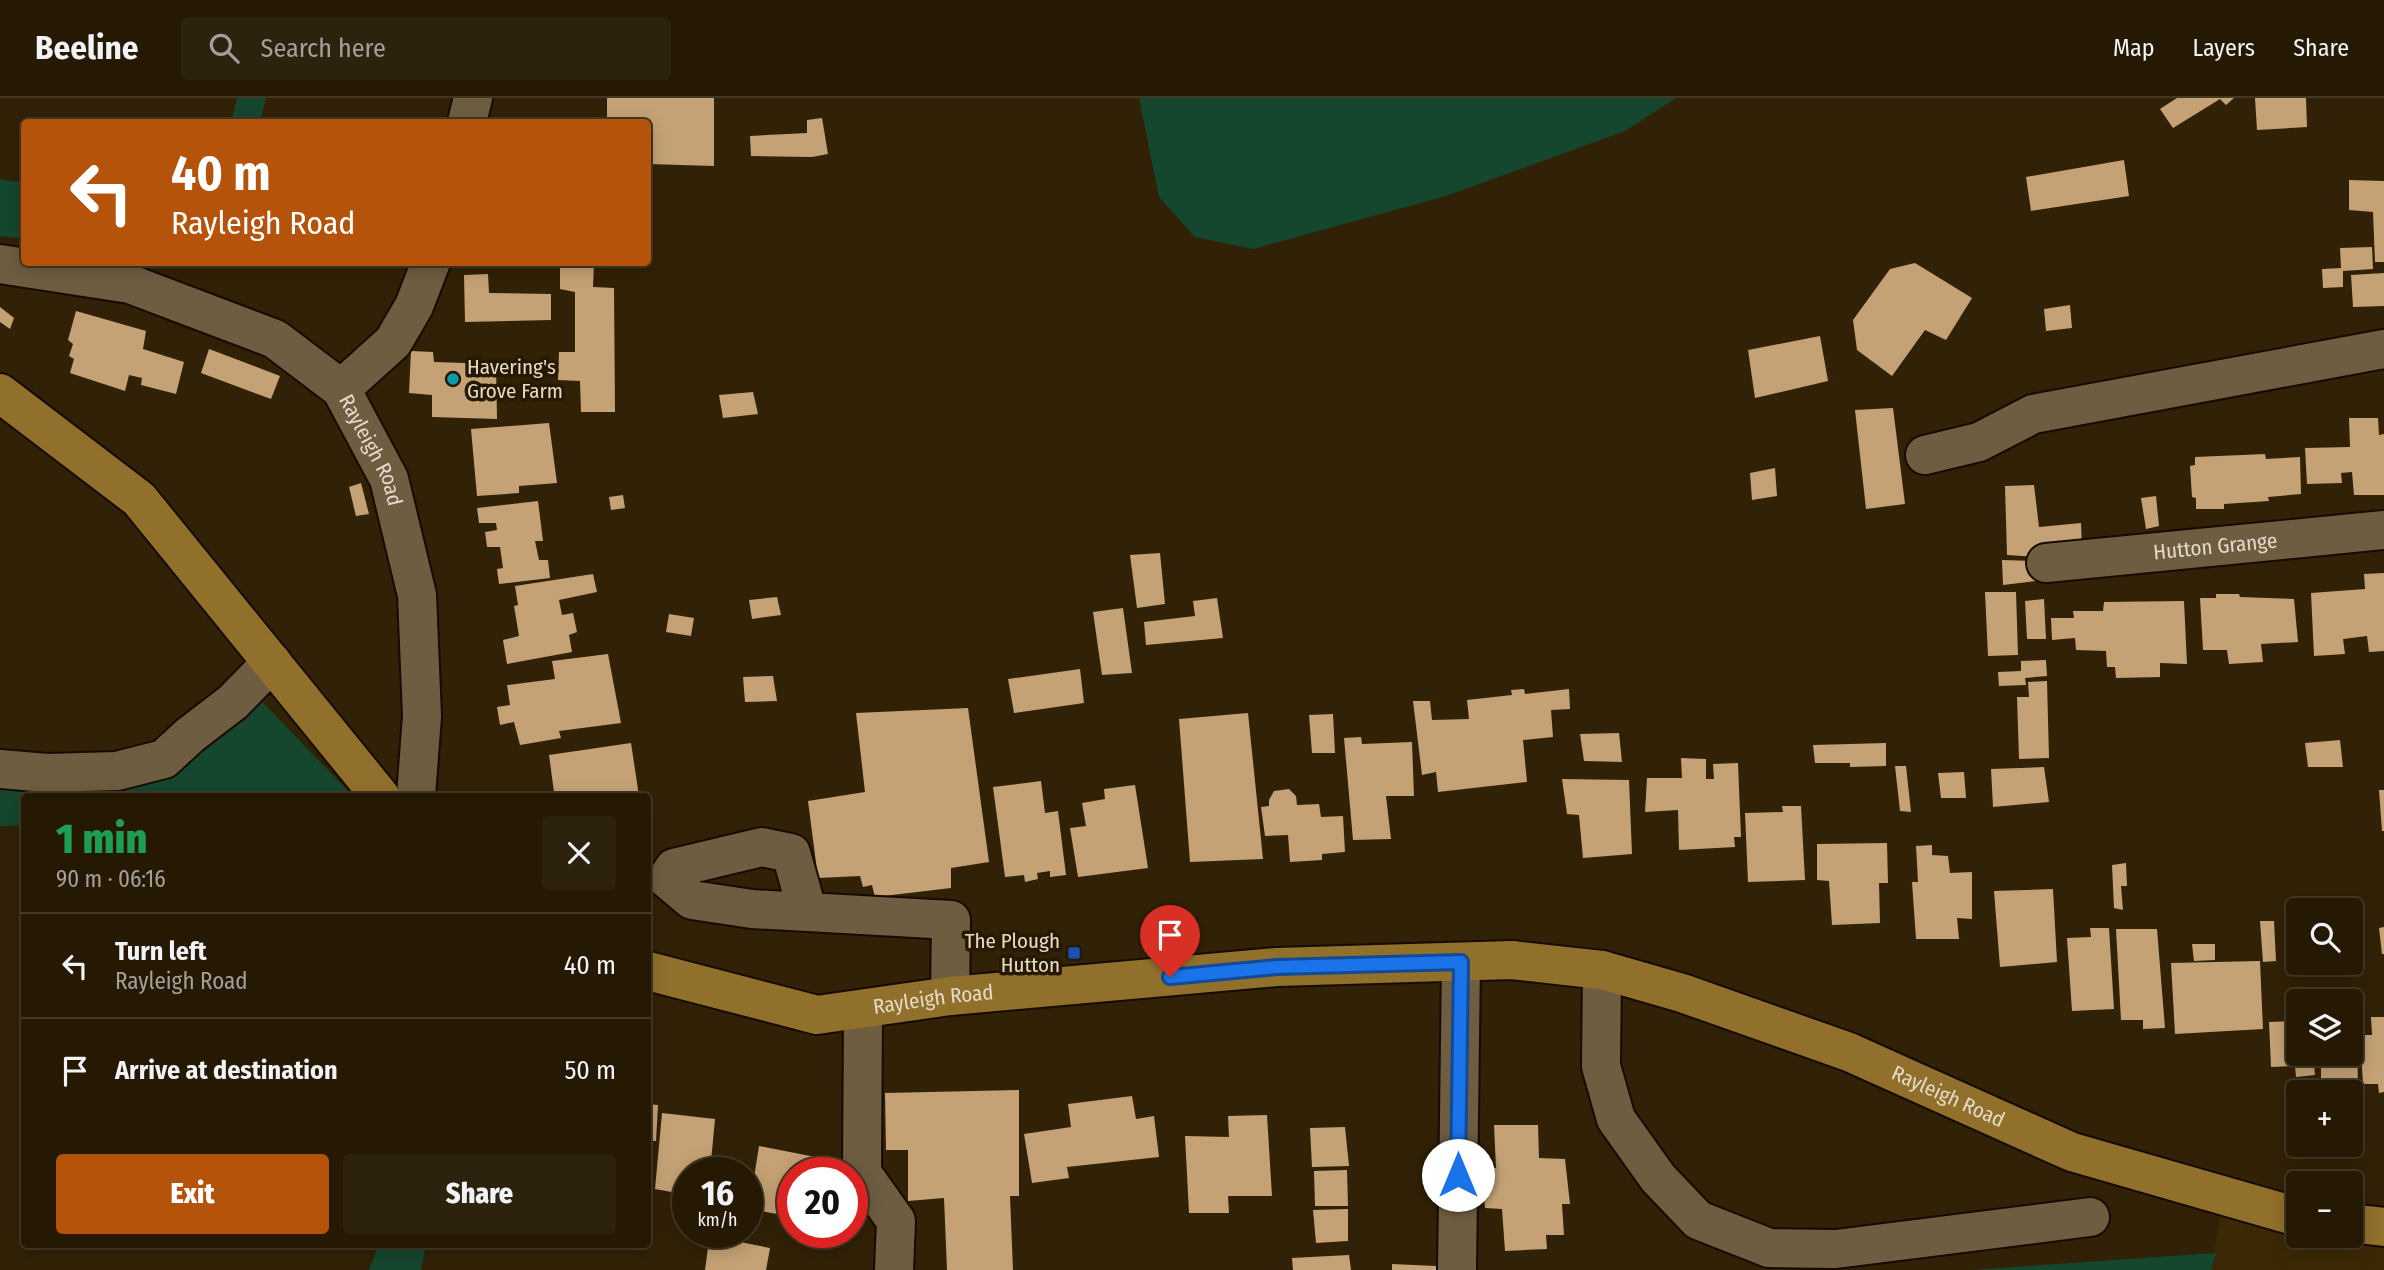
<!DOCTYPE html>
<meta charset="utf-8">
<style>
:root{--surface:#251904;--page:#2d220e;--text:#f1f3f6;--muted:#a3a09a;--line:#423826;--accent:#b45309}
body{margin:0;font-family:"Fira Sans Condensed",sans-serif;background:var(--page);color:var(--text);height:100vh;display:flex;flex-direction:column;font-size:26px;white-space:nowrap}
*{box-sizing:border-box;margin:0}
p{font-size:23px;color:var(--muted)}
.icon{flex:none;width:38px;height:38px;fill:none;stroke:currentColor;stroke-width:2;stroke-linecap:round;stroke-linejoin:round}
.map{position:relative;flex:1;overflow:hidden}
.drawer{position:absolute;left:21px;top:695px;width:630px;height:455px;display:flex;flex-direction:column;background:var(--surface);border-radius:7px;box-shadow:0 4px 18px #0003,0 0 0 2px var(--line)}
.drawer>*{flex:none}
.top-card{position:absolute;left:21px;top:21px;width:630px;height:147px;border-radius:7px;box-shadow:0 4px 18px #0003,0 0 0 2px var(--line);background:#b45309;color:#fff;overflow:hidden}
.fabs{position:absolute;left:2286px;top:800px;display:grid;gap:14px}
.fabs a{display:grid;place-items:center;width:77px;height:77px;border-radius:7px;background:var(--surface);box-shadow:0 4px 18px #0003,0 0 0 2px var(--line);font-size:35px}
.speed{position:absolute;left:672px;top:1059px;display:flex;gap:14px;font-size:35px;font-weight:700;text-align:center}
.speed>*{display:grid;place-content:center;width:91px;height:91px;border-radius:50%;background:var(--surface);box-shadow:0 4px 18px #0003,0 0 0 2px var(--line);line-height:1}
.speed small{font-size:18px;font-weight:400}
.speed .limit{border:10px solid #d22;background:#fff;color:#111}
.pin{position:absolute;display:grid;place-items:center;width:60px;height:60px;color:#fff;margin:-72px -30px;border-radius:50% 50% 50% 0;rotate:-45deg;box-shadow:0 0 7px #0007}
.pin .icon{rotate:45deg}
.me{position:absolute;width:77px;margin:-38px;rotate:0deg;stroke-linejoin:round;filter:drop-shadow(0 0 5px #0008)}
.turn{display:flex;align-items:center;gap:24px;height:147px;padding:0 35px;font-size:32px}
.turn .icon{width:91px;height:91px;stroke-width:2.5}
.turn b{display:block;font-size:49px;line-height:60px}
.round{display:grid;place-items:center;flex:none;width:74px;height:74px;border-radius:7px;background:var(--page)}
.summary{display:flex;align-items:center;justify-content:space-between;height:119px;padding:0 35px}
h1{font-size:42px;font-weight:800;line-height:52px;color:#1e9e55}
.primary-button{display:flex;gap:14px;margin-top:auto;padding:14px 35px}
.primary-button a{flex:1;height:80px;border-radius:7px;background:var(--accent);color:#fff;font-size:28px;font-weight:800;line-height:80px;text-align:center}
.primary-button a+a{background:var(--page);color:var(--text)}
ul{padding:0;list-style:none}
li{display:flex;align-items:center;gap:21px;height:105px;padding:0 35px;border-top:2px solid var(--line)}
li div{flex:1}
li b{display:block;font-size:26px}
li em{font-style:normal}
header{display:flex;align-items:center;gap:42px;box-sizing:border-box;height:98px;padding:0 35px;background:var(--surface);border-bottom:2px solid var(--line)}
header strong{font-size:33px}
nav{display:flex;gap:38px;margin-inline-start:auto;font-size:24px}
.search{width:490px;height:63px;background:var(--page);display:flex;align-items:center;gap:18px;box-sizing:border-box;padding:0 24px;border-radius:7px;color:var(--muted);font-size:26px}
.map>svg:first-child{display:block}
.built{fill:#3c2804}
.green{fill:#15472f}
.building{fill:#c4a275}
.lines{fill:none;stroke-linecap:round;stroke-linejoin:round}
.minor-casing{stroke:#170b00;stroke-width:42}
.major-casing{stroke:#170b00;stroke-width:42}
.minor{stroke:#6f5d41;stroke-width:38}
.major{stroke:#91702b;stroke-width:38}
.route-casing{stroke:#114b97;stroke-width:18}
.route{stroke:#1a73e8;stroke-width:12}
.culture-dot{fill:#0f9aa8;stroke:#271800;stroke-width:2.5}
.transit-dot{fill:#1a4fb4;stroke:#271800;stroke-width:2.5}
.labels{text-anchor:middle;stroke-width:7;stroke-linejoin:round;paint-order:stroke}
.poi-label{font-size:21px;fill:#e4daca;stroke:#271800;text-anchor:start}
.street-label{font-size:21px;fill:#e4daca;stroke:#271800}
</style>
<header>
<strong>Beeline</strong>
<div class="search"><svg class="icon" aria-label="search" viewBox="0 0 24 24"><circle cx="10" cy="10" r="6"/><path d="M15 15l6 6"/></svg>Search here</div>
<nav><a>Map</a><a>Layers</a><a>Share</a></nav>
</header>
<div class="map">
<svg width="2384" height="1172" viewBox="0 0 2384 1172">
<rect width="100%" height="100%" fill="#312106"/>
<!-- built -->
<polygon class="built" points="2224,1098 2298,1138 2350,1138 2384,1129 2384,1172 2211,1172"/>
<!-- green -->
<g class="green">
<polygon points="237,0 266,0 260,24 231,24"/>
<polygon points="1139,0 1676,0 1625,33 1446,98 1253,151 1195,139 1159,99"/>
<polygon points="0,81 24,85 24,141 0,138"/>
<polygon points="248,589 353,698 24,698 24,727 0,728 0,671 117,673"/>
<polygon points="379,1146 426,1146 421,1172 369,1172"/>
<polygon points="2216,1155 2211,1172 1971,1172"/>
</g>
<!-- building -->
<g class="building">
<polygon points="607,0 714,0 714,68 648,66 648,24 607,24"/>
<polygon points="2177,0 2234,0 2226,7 2220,1 2173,30 2160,11"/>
<polygon points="2255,0 2306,0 2307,29 2257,32"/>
<polygon points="822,20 828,56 812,59 751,58 750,38 807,35 807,22"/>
<polygon points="2124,62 2129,98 2031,113 2026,79"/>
<polygon points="2349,82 2384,83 2384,164 2375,164 2373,114 2349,112"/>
<polygon points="2372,149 2373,171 2343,173 2343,189 2323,190 2322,171 2341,170 2340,150"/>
<polygon points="560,164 594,164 593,189 614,190 615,314 581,314 580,283 558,282 559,254 575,254 575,194 560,191"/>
<polygon points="1915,165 1972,200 1946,242 1925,232 1892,278 1857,252 1853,222 1890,171"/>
<polygon points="2384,175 2384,208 2353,209 2351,177"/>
<polygon points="488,176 489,195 551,196 551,222 465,224 464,177"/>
<polygon points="2070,207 2072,230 2046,233 2044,211"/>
<polygon points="0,209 14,220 10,231 0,224"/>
<polygon points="76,213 146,233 143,251 184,264 176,296 141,287 142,280 129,277 125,293 70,275 74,261 69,258 73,246 68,242"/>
<polygon points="1820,238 1828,283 1755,300 1748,252"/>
<polygon points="209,251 280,278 271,301 201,275"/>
<polygon points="411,253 433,254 434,264 496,266 497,321 432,319 432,297 409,295"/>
<polygon points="753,294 758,316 723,320 719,297"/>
<polygon points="1893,310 1905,406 1866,411 1855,312"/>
<polygon points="2349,320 2378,320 2379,337 2384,336 2384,397 2354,397 2352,374 2341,375 2342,385 2307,386 2305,350 2350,349"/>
<polygon points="549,325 557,385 519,388 519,395 477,398 471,331"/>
<polygon points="2265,356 2266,361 2300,359 2301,396 2268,399 2269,403 2224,406 2224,411 2196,411 2196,400 2192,399 2190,368 2195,367 2195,359"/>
<polygon points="1775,370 1777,398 1752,402 1750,375"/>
<polygon points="361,385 369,416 356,418 349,389"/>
<polygon points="2034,387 2039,429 2081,425 2082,449 2040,459 2007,457 2005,388"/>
<polygon points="623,397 625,410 611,412 609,399"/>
<polygon points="2156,398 2159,428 2146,431 2141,400"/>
<polygon points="538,403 543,443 535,443 539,462 548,462 550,480 499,486 497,471 503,470 500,449 487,449 485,434 497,432 496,425 479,425 477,410"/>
<polygon points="1160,455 1165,506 1137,510 1130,457"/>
<polygon points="2002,462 2034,463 2036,483 2003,487"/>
<polygon points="2384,475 2384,553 2369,554 2367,538 2343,541 2345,556 2314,558 2311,495 2365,491 2364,476"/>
<polygon points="593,476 597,494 559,502 562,517 573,515 577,534 569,537 572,554 507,566 503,542 519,538 514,508 518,507 515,488"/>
<polygon points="1985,494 2016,494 2018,557 1988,558"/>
<polygon points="2216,496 2239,496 2240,499 2294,501 2298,544 2261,546 2263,564 2229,566 2227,552 2203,552 2200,500 2216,500"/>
<polygon points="777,499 781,517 752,521 749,502"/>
<polygon points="1217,500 1223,540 1146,547 1144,524 1195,518 1193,503"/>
<polygon points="2044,501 2046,541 2027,541 2025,503"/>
<polygon points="2184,503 2187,566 2160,565 2160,579 2116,580 2115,569 2107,569 2106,553 2076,552 2075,540 2052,542 2051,520 2074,520 2073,513 2103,513 2104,504"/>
<polygon points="1123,510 1132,575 1102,577 1093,514"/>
<polygon points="669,516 694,520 691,538 666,534"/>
<polygon points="608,556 621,625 559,633 561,640 520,647 514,624 500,627 497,609 510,607 507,587 555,581 552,563"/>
<polygon points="2046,562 2047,578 2025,580 2026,587 1999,588 1998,574 2021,573 2021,563"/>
<polygon points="1080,571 1084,605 1014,615 1008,581"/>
<polygon points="773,578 777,603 745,604 743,579"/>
<polygon points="2047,583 2049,660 2019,661 2017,599 2029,599 2028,584"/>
<polygon points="1524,591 1525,596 1569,591 1570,611 1551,612 1553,639 1523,642 1527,684 1438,694 1436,674 1422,677 1413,603 1430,603 1432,622 1469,621 1467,602 1512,597 1511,592"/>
<polygon points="968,610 989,764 951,770 951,790 875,799 872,787 863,789 860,778 818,780 808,703 865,694 856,615"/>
<polygon points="1248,615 1263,761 1190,764 1179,621"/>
<polygon points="1333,616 1335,655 1312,655 1309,617"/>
<polygon points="1619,635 1622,664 1584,663 1580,636"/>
<polygon points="1361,639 1362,646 1412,644 1414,698 1386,698 1391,741 1353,742 1344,640"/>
<polygon points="2340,642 2343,669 2308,669 2305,645"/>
<polygon points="631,645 639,698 541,698 540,696 554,694 549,657"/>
<polygon points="1886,645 1886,668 1850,669 1850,665 1815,665 1813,647"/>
<polygon points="1681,660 1706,661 1706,681 1714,681 1713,666 1738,665 1741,739 1734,739 1735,749 1679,752 1678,712 1645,714 1647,680 1682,680"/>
<polygon points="1895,668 1906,668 1911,714 1900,713"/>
<polygon points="2044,669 2049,704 1993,709 1991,671"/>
<polygon points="1964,674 1966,700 1941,700 1938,675"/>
<polygon points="1562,681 1629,682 1632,756 1583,760 1579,717 1567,716"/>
<polygon points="1041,683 1045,715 1058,713 1066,777 1050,779 1050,773 1037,775 1038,781 1025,784 1024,777 1005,779 993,689"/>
<polygon points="1135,687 1148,770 1078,779 1070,730 1086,728 1082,705 1105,701 1104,691"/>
<polygon points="1289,691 1296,698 1297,707 1319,706 1321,719 1343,718 1345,754 1322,756 1322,762 1290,764 1288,737 1265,738 1261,709 1269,708 1269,702 1274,693"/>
<polygon points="2379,692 2384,692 2384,733 2382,733"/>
<polygon points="1782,708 1801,708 1805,782 1748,784 1745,715 1783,714"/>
<polygon points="1887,745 1888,785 1879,785 1880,825 1832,827 1829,783 1817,782 1817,746"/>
<polygon points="1932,747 1932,757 1948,758 1950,775 1972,774 1972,821 1957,820 1959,841 1916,841 1912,784 1918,784 1916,748"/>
<polygon points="2126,765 2127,788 2121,788 2123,812 2114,810 2112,767"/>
<polygon points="2053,791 2057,864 2000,869 1994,793"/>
<polygon points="2260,823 2274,823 2276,863 2263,864"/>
<polygon points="2384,829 2384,856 2382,856 2379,830"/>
<polygon points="2090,830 2109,830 2114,911 2072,913 2067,840 2091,839"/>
<polygon points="2116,831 2157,831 2165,930 2143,931 2143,922 2121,922"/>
<polygon points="2192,846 2215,846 2215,862 2194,863"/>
<polygon points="2260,863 2263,931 2175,936 2171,865"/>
<polygon points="2371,919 2384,919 2384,994 2379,995 2378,986 2363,986 2360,937 2372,937"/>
<polygon points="2298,923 2298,956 2313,956 2315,977 2296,979 2295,968 2271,969 2269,924"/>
<polygon points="2357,944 2358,988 2341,988 2341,993 2321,993 2321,956 2350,956 2350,945"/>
<polygon points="1019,992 1019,1098 1010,1098 1013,1172 947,1172 944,1100 908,1103 908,1052 886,1052 885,995"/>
<polygon points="1132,998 1136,1021 1154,1018 1159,1059 1067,1069 1069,1080 1032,1085 1024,1036 1071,1029 1068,1006"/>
<polygon points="648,1006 658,1007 656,1043 648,1043"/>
<polygon points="662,1015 715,1021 710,1074 688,1074 688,1097 655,1091"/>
<polygon points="1267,1017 1272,1098 1228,1098 1229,1115 1189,1115 1185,1038 1229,1039 1228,1018"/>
<polygon points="1494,1027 1538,1027 1539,1060 1565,1061 1570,1106 1562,1106 1564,1137 1546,1137 1547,1151 1505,1153 1502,1111 1485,1110 1482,1071 1496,1070"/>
<polygon points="1345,1029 1349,1068 1312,1069 1310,1030"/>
<polygon points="759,1048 856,1067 852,1074 793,1074 793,1119 749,1111"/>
<polygon points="1347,1072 1348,1108 1315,1108 1314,1073"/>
<polygon points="1348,1111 1348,1143 1316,1145 1313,1112"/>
<polygon points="710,1134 736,1134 735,1143 770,1150 766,1172 705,1172"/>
<polygon points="1349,1157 1351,1172 1293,1172 1292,1160"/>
<polygon points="1392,1166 1436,1168 1436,1172 1392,1172"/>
</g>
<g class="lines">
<!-- minor casing -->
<g class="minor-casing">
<g id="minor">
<polyline points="467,24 473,0"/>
<path id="s1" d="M0,166L130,186L275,241L341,291L389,381L417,497L422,618L416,698"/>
<polyline points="341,291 393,244 414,208 431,164"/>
<polyline points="1925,357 1979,344 2033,316 2384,251"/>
<path id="s2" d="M2046,465L2384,432"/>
<polyline points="0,671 47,675 117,673 164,661 190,637 233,604 272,564"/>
<polyline points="807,812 791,755 762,749 674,770 667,781 692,802 752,811 951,822 950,898"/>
<polyline points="1602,872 1601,968 1616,1021 1658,1080 1698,1122 1769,1150 1836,1151 2090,1119"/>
<polyline points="863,912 862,1075 896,1123 894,1172"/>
<polyline points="1457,1172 1461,864"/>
</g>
</g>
<!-- major casing -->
<g class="major-casing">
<g id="major">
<polyline points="0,295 139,401 380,698"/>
<path id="s3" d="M648,873L817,917L950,898L1277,869L1512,862L1602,872L1682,895L1849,954L2072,1054L2298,1119"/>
<polyline points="2350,1125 2384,1129"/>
</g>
</g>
<!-- minor -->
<use href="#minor" class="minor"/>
<!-- major -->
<use href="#major" class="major"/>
</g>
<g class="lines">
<!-- route casing -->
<g class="route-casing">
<polyline id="route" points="1170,879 1277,869 1461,864 1458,1077"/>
</g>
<!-- route -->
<use href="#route" class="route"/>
</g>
<!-- markers -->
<circle class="culture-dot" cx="453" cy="281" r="7"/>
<rect class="transit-dot" x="1067" y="848" width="14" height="14" rx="3.5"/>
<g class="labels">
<!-- poi labels -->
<g class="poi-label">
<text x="467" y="276">Havering's<tspan x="467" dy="24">Grove Farm</tspan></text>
<text x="1060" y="850" text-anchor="end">The Plough<tspan x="1060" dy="24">Hutton</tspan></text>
</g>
<!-- street labels -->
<g class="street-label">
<text dy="7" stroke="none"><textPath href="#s1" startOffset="438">Rayleigh Road</textPath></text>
<text dy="7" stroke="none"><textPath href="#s2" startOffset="170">Hutton Grange</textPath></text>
<text dy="7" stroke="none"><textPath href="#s3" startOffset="292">Rayleigh Road</textPath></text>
<text dy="7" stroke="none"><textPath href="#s3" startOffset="1332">Rayleigh Road</textPath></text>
</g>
</g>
</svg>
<div class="fabs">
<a><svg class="icon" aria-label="search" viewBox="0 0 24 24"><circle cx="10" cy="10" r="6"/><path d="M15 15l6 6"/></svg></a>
<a><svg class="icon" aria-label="layers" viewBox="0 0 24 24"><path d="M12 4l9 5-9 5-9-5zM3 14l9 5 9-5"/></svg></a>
<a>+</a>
<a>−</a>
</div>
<div class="speed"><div>16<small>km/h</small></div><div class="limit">20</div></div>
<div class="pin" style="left:1170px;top:879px;background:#d93025"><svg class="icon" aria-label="arrive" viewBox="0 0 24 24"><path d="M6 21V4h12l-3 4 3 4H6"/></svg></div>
<svg class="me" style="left:1458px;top:1077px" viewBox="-20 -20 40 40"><circle r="19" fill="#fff"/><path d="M0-13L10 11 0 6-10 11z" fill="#1a73e8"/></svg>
<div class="top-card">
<div class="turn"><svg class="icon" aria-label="left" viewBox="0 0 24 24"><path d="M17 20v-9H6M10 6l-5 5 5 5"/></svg><div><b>40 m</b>Rayleigh Road</div></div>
</div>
<section class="drawer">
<div class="summary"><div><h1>1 min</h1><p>90 m · 06:16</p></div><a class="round"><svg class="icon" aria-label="close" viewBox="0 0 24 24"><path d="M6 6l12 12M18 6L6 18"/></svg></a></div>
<ul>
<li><svg class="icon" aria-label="left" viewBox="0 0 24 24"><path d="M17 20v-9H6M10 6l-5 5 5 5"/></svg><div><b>Turn left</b><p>Rayleigh Road</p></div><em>40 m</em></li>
<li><svg class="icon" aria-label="arrive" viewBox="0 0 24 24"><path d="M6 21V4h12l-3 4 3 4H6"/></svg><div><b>Arrive at destination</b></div><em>50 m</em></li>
</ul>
<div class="primary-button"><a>Exit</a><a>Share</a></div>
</section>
</div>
